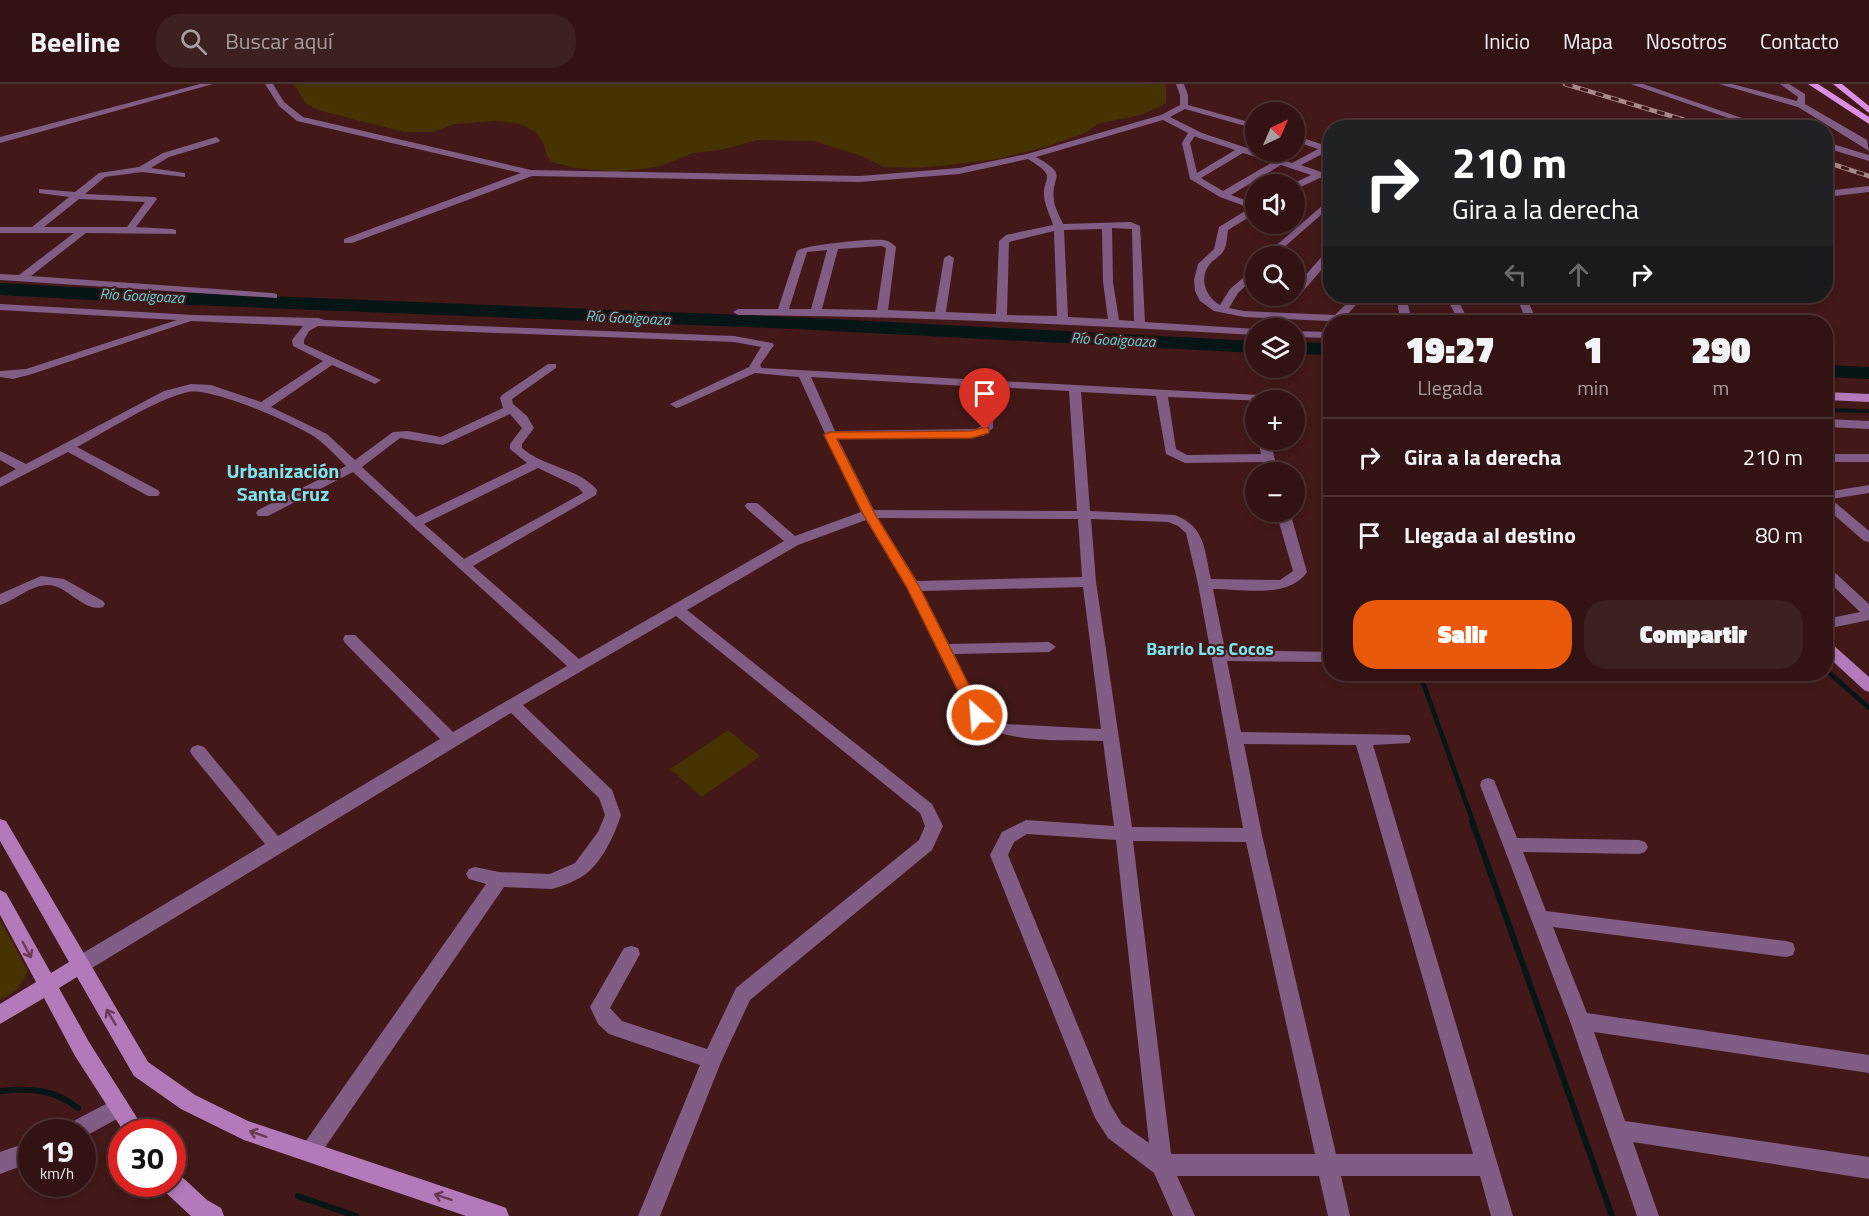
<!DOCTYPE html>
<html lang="es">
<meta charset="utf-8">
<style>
:root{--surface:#321212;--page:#3d2020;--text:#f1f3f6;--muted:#a89e9f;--line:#4d3232;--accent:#ea580c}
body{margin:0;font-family:"Titillium Web",sans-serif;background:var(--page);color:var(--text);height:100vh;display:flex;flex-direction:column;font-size:22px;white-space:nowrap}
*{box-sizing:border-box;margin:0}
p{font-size:20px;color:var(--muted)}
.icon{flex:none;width:33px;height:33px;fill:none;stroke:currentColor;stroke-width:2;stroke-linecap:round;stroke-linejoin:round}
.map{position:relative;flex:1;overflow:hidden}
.sheet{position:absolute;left:1323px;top:231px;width:510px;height:366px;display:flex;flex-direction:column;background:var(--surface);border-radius:24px;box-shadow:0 3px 9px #0003,0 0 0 2px var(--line)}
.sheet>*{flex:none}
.banner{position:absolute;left:1323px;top:36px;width:510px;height:183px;border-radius:24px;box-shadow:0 3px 9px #0003,0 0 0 2px var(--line);background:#202124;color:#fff;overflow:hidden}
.needle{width:39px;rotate:44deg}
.controls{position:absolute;left:1245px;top:18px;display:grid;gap:12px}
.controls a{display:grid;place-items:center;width:60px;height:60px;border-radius:50%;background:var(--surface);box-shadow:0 3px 9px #0003,0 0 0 2px var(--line);font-size:30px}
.speed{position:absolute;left:18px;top:1035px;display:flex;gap:12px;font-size:30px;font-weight:700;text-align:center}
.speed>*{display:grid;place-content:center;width:78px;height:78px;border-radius:50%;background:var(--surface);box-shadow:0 3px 9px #0003,0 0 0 2px var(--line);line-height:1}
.speed small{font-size:15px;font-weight:400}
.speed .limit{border:9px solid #d22;background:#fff;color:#111}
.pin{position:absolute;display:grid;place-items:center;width:51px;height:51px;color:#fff;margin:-62px -26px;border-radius:50% 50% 50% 0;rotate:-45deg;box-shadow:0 0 6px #0007}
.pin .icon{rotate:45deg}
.me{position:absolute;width:66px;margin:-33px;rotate:334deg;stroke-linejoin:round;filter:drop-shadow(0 0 4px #0008)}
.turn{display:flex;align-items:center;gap:21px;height:126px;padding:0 30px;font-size:27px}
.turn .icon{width:78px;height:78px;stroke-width:2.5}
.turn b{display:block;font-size:42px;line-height:51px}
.lanes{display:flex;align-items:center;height:57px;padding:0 30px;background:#0003;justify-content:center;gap:30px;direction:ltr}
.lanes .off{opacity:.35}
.eta{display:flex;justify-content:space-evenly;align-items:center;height:102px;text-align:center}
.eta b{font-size:36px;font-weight:800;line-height:42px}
.cta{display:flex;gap:12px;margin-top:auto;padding:12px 30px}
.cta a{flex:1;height:69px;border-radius:24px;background:var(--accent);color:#fff;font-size:24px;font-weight:800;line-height:69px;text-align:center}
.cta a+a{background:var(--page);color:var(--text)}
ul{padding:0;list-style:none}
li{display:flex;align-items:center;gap:18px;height:78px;padding:0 30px;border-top:2px solid var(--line)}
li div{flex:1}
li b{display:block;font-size:22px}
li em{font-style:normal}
header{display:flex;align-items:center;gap:36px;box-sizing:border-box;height:84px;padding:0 30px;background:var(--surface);border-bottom:2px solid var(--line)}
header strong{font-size:28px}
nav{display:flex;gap:33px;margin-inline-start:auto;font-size:21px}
.search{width:420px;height:54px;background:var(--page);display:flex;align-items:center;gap:15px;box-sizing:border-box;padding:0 21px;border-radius:24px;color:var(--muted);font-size:22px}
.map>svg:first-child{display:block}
.green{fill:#473202}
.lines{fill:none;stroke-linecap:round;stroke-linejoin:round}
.stream-far2{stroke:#061516;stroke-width:4}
.stream-far1{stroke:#061516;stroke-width:4.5}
.stream{stroke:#061516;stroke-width:6}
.river{fill:#061516;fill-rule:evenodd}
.street{fill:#815c85;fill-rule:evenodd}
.secondary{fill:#b379bb;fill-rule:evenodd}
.primary{fill:#da8fe4;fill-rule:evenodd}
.rail-casing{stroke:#a78a89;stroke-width:4.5}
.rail{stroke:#421818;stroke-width:3;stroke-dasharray:8;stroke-linecap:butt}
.oneway{stroke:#6a3a51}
.route{fill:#ea580c;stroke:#983908;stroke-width:1.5}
.labels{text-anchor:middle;stroke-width:4.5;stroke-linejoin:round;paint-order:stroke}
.far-water-label{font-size:15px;font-style:italic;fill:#59d7e1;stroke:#421818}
.neighbourhood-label{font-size:18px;font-weight:bold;fill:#79e5ee;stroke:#421818}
.quarter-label{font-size:20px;font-weight:bold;fill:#79e5ee;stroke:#421818}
</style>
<header>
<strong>Beeline</strong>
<div class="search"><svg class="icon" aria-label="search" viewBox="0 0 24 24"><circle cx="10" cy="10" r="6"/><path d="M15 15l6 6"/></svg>Buscar aquí</div>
<nav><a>Inicio</a><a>Mapa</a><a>Nosotros</a><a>Contacto</a></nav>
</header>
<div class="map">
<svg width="1869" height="1132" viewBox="0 0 1869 1132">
<rect width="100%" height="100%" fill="#421818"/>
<!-- green -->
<g class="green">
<polygon points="294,0 1166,0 1166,19 1144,30 1098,40 1085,49 1045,63 997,75 941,82 914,84 883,83 864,73 814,57 771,56 757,56 721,66 693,69 658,83 616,88 575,84 552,78 547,72 544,60 536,48 520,40 496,37 455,40 433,48 404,48 321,27 306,20"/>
<polygon points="728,646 760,672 702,713 670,685"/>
<polygon points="0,836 28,887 17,906 0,916"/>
</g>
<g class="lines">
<!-- stream-far2 -->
<g class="stream-far2">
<polyline points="1330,301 1324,316 1330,335"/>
<polyline points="1826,326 1869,327"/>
</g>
<!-- stream-far1 -->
<g class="stream-far1">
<polyline points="1826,586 1869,624"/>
<polyline points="1420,590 1473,738"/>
</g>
<!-- stream -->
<g class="stream">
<polyline points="1472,737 1612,1132"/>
<path d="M0,1007C30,1004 54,1005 78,1024"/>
<polyline points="298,1112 356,1132"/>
</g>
<!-- river -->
<g class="river">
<polygon points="0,199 165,208 794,233 1256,257 1256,269 794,245 165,220 0,211"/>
<polygon points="1294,258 1330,259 1330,271 1294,270"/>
<polygon points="1826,281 1869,283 1869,295 1826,293"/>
</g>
<!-- street -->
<g class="street">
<polygon points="200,0 213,0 0,59 0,53"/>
<path d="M265,0H273L284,18L303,33L531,86L860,92L959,84L1027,70L1161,31L1180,21V11L1176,0H1184L1188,11V21L1256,40V45L1185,25L1170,33L1202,49L1292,79L1318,65L1294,57V51L1330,63V69L1326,68L1301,81L1330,91V97L1320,94L1294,106V100H1292L1311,91L1281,81L1231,111L1256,120V129L1228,146C1227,152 1227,161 1224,166C1221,172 1214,175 1210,180C1198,194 1206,213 1220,221L1230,205L1256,183V192L1238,209L1229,224L1244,227L1335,231L1354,212H1364L1346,232L1400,234L1396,212H1406L1412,238H1348L1244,233L1214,227L1200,217L1195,207L1194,196L1198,180L1214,165L1219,143L1250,124L1220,113L1190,95L1182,59L1188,49L1163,36L1036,73C1071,93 1050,90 1054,117C1055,124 1060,133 1063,140L1131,138L1140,142L1145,238L1256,245V251C1083,241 911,232 738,231L733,228L738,225H778L797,167C803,161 872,154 884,156C889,157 893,160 896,163L888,226L935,228L944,174L949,171L954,174L946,228L996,230L999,157L1006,151L1053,141C1051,134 1047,126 1045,118C1039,91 1062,96 1028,75L959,90L860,98L532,92L352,159H344V155L521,89L297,37L279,22ZM1195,52L1196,53L1235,66L1197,89L1190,59ZM1243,69L1273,78L1223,107L1201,94ZM1112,144L1132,145L1134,237L1119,236L1113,198ZM1102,145L1103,198L1108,235L1068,233L1064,146ZM1054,147L1057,232L1007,231L1009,158ZM881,162L886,164L877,226L822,225L838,165ZM827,166L811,225H789L807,168Z"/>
<polygon points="1631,0 1643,0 1771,44 1757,44"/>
<polygon points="1719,0 1732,0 1797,17 1798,13 1780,0 1789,0 1805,10 1805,20 1867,56 1869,67 1798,23"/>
<path d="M216,53L220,56L219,58L169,73L151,84L185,89V93L142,88L105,93L85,110L155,113L157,115L136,143L172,145L176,146V150L86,149L31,192L273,209L277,210V214L0,196V190L19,191L74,149H0V143H32L69,113L39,109V105L75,108L99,89L139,83L163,69ZM79,115L145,118L127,143H44Z"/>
<polygon points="1826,58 1869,71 1869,77 1826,64"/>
<polygon points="1869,102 1869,108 1826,113 1826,107"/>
<polygon points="1330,115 1330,123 1274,172 1264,172"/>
<polygon points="1330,167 1330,176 1298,213 1290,213 1289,212 1294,212 1294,204 1326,168"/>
<polygon points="1446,212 1456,212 1469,238 1459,238"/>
<polygon points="1516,212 1526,212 1537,238 1527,238"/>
<path d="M0,220L194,231L319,234L324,236L734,252L772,259L774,261L760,281L762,284L1294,313L1296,316L1294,318L1168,313L1176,365L1187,371L1261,370L1258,356H1270L1278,388H1266L1263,378L1185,379L1166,370L1156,312L1081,308L1090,427L1175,431C1206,443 1204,466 1211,495L1280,496L1293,487L1276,428H1290L1307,488C1289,515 1242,505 1213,505L1225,566L1330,568V578L1227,577L1241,648L1409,651L1411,655L1409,659L1373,661L1513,1132H1491L1480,1092H1341L1350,1132H1328L1319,1092H1177L1195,1132H1173L1154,1089L1108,1054L1095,1034L990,771L1002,748L1026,736L1114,742L1103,657C1061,655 1006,661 971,635L906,502L866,436L798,461L687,526L932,720L943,742L932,766L750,916L721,978L660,1132H638L700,981L609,950L598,940L590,923L624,864L631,862L638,864L640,870L610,924L622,937L707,965L736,904L919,756L925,742L920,729L676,532L523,621L612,706L621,731C615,750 603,776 587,789C579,796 563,802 552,805L504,803L317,1075L310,1078L303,1075L299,1068L303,1061L486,800L469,795L466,790L469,785L475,783L499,788L550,790L575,779L598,748L605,731L599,714L511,629L87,887L80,889L73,887L71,881L73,875L265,760L192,671L190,667L192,663L198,661L204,663L278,752L440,655L345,559L343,555L345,551H355L453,648L567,582L353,388L268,432H258L256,429L258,426L346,382C337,373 329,364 319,356C299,341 212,303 188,308C154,316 109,346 77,363L158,406L160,409L158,412H148L68,368L0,403V394L16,385L0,376V367L26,380L164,307L191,300L211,301L261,318L323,277L293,262L292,256L303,242L191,237L32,290L13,295L0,293V287L26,285L177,236L0,226ZM318,242L734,258L761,263L749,283L670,320L676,324L680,323L755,289L799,293L861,428L795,452L757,419H747L745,422L747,425L784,457L579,575L473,482L596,411L597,406C579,384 543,383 522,364V360L534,344L527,332L513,320L512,315L556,284V280H548L502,311L500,314L503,324L441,353L408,347L393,348L355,376L327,350L271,323L332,281L371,298L375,300L381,296L304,260V256L309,247ZM811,293L982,303L981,342L976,345L835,347ZM994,303L1069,307L1077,427L874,426L838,355L983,352L993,344ZM510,330L522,344L510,360V365L527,379L416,433L362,383L400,354L443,361ZM538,384L578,403L583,409L464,475L424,440ZM878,434L1078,435L1082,493L917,497ZM1091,435L1168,438L1178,442L1186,449L1198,500L1243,744L1132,743L1096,498ZM1083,503L1101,645L1006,640C976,629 968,597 954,570L1049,568L1056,563L1049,558L949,560L922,507ZM1244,660L1356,661L1473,1070H1336L1262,751ZM1027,750L1116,756L1149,1059L1122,1040L1110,1020L1008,771L1014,758ZM1133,757L1246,758L1315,1070H1171Z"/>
<polygon points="1294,247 1330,248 1330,254 1294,253"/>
<polygon points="1826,335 1869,337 1869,345 1826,343"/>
<rect x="1826" y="370" width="43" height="8"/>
<polygon points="1869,401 1869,409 1831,415 1869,447 1869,458 1864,457 1826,424 1826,408"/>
<polygon points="1826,483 1831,485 1869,520 1869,536 1826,545 1826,535 1860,528 1826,495"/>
<path d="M41,492L64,495L103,517L105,520L103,523C84,529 67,501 48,501C30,501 16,516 0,521V510Z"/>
<polygon points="1488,694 1494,696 1496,701 1517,754 1639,756 1645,758 1648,763 1645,768 1639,770 1523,768 1546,827 1786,857 1793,859 1795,865 1793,871 1786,873 1553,843 1587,929 1869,971 1869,989 1594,948 1625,1037 1869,1073 1869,1095 1633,1058 1659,1132 1637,1132 1570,937 1480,701 1482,696"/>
<polygon points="119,1013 126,1016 129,1023 126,1030 82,1054 82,1048 63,1048 66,1041"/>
<polygon points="32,1057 32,1078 0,1090 0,1068"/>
</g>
<!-- secondary -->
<g class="secondary">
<polygon points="1826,308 1869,310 1869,318 1826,316"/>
<polygon points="1826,558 1831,559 1869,593 1869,608 1864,606 1826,571"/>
<polygon points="0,735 6,737 148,978 195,1011 248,1037 498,1121 506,1124 509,1132 466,1132 244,1056 181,1025 134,992 77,893 59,904 89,958 146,1048 124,1048 75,972 44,914 0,940 0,920 36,898 0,831 0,806 6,809 51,889 69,878 0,757"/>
<polygon points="172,1088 180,1091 207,1116 221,1124 224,1132 191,1132 164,1107 161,1100 172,1100"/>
</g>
<!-- primary -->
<g class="primary">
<polygon points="1808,0 1818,0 1869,33 1869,40"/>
<polygon points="1833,0 1842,0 1869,22 1869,29"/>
</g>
<!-- rail casing -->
<g class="rail-casing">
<g id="rail">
<polyline points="1565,0 1711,44"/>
<polyline points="1826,78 1869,92"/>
</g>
</g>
<!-- rail -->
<use href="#rail" class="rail"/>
</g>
<!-- one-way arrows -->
<defs><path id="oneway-shaft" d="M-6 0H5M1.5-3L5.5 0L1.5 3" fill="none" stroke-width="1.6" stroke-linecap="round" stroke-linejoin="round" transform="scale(1.5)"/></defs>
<g class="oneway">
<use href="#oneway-shaft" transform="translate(27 866) rotate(62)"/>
<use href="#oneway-shaft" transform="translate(111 933) rotate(-121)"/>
<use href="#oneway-shaft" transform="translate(258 1050) rotate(-161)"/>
<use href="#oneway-shaft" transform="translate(443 1113) rotate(-161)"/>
</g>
<!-- route -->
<polygon class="route" points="985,343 989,344 989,349 972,354 837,355 875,430 919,502 984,631 977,636 970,631 906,502 863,430 824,351 830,348 971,347"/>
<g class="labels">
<!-- far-water labels -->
<g class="far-water-label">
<text transform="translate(142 212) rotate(3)" y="5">Río Goaigoaza</text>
<text transform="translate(628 234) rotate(3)" y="5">Río Goaigoaza</text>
<text transform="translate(1113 256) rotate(3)" y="5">Río Goaigoaza</text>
</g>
<!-- neighbourhood labels -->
<g class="neighbourhood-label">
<text x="1210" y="571">Barrio Los Cocos</text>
</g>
<!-- quarter labels -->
<g class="quarter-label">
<text x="283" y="394">Urbanización<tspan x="283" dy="23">Santa Cruz</tspan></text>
</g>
</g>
</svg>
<div class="controls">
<a><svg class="needle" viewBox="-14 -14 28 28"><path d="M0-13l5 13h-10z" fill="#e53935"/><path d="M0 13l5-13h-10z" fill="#a89e9f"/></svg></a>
<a><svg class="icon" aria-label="sound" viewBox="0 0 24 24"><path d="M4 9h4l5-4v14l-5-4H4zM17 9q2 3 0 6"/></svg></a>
<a><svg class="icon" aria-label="search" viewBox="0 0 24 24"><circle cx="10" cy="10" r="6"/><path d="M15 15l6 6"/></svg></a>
<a><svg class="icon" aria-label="layers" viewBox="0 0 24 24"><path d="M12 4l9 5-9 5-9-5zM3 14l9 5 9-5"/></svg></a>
<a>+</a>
<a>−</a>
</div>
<div class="speed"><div>19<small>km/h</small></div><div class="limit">30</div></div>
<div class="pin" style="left:985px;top:346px;background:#d93025"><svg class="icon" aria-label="arrive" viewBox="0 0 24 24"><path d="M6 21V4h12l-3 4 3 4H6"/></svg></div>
<svg class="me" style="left:977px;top:631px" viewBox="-20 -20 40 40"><circle r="17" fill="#ea580c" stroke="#fff" stroke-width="3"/><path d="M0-11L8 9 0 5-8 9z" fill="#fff"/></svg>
<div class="banner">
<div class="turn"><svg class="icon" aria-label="right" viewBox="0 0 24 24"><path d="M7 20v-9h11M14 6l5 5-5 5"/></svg><div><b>210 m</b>Gira a la derecha</div></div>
<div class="lanes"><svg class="icon off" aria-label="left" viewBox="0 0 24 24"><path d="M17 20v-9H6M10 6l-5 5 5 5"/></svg><svg class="icon off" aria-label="ahead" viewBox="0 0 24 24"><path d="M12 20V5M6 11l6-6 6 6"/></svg><svg class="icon" aria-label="right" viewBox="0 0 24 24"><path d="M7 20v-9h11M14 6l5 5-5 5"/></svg></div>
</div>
<section class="sheet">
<div class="eta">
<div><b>19:27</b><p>Llegada</p></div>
<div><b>1</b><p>min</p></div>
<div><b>290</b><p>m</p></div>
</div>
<ul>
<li><svg class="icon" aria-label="right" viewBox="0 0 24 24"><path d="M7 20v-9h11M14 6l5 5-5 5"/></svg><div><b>Gira a la derecha</b></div><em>210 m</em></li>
<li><svg class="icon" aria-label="arrive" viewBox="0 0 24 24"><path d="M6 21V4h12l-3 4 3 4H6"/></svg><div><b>Llegada al destino</b></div><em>80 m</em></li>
</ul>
<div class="cta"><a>Salir</a><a>Compartir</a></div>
</section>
</div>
